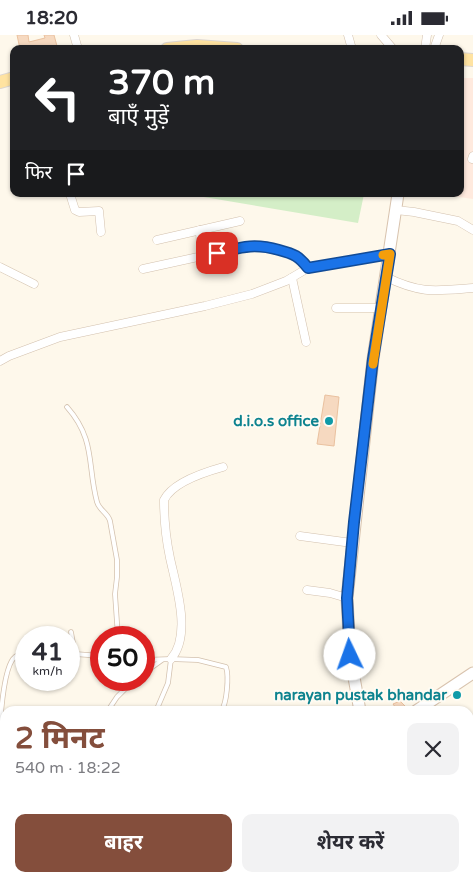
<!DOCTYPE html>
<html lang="hi">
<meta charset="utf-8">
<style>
:root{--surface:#fff;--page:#f2f2f3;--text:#2b2b33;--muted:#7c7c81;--accent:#844e3c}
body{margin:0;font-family:"Varela Round","Noto Sans Devanagari",sans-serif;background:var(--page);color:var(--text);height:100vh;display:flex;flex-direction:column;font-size:19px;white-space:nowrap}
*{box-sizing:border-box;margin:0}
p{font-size:16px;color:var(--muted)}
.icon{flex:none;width:28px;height:28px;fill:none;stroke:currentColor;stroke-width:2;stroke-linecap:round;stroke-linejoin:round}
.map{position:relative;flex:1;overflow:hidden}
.sheet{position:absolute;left:0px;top:671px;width:474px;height:176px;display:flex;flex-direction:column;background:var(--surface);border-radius:15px 15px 0 0;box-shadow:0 1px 4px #0004}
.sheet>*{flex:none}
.banner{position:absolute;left:10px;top:10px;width:454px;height:152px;border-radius:10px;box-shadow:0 1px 4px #0004;background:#202124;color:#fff;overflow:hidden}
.speed{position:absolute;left:15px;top:591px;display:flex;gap:10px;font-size:25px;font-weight:700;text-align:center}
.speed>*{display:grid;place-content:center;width:65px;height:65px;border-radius:50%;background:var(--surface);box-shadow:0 1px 4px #0004;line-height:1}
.speed small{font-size:12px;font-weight:400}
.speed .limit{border:8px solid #d22;background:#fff;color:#111}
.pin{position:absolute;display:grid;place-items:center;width:42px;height:42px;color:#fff;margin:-21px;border-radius:10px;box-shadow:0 2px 8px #0006}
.me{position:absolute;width:55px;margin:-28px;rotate:357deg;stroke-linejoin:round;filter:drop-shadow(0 0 4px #0008)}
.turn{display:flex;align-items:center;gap:18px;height:105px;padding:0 15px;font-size:22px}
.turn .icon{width:65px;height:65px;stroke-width:2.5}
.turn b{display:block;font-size:35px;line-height:42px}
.then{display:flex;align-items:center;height:48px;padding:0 15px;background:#0003;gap:10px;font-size:19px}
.round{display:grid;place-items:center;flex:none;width:52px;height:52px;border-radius:10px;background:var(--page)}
.overview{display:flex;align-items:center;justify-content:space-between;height:85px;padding:0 15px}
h1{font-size:30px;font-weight:700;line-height:38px;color:var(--accent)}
.cta{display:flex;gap:10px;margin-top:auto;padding:10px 15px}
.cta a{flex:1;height:58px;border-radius:10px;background:var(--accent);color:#fff;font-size:20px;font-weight:700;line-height:58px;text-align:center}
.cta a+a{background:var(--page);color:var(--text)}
.status{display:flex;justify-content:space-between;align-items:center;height:35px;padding:0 25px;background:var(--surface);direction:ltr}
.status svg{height:14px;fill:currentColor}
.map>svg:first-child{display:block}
.commercial{fill:#ffeade}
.green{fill:#d4eec7}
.building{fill:#f6d9c0;stroke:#eac19f}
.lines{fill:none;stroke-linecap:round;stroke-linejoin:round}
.service-casing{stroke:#d3c1ae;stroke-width:5.5}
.minor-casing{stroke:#d3c1ae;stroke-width:9}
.tertiary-casing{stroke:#d3c1ae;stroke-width:12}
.secondary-casing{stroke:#d8c3ae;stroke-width:13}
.primary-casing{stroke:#ddd6d0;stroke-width:14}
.service{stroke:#fff;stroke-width:4}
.minor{stroke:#fff;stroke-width:8}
.tertiary{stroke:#fff;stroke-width:10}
.secondary{stroke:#fff;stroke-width:11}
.primary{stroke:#ffe3a1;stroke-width:12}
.route-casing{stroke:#114b97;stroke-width:12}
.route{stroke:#1a73e8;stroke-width:9}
.slow{stroke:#f59e0b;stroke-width:9}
.culture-dot{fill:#0f9aa8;stroke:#fffbf3;stroke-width:2}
.labels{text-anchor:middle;stroke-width:4;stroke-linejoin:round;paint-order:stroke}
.culture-label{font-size:15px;font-weight:bold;fill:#0d838f;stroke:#fffbf3;text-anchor:end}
</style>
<div class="status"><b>18:20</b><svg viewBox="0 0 49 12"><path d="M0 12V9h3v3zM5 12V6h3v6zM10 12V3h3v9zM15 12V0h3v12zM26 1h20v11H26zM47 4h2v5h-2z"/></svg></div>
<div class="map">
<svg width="473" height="847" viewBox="0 0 473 847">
<rect width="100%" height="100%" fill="#fef8eb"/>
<!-- commercial -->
<polygon class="commercial" points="460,43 473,43 473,164 438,159 460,159"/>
<!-- green -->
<g class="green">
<polygon points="198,159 364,159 358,188 198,161"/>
<polygon points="473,716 473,780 469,762 469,717"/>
</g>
<!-- building -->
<g class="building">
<polygon points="17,0 28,0 29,7 45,3 44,0 54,0 57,11 46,14 20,14"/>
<polygon points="325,360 339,362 334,411 317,409"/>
<polygon points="400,666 407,673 404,676 398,676 393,669"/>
</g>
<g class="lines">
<!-- service casing -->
<g class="service-casing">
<g id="service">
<path d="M67,372C96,405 87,430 97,467C99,475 108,478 110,486L117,525V542L115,559L118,602"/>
<polyline points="71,597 75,619 101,621"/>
<path d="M171,624L198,625L226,632C229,641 227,669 221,676"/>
<polyline points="144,625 171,624 168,648 156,676"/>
<polyline points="144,638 162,625"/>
<polyline points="109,674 117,662 134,645"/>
<path d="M0,691C1,677 4,630 15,622C18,619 22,619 26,618"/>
<polyline points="98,842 102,847"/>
</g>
</g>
<!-- minor casing -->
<g class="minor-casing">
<g id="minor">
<polyline points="74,0 78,14"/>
<polyline points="348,0 352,14"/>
<polyline points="381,0 393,14"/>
<polyline points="425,14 427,0"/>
<polyline points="434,14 439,0"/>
<polyline points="472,124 473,121"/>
<polyline points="70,159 75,175 79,177 99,176 101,197"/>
<polyline points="396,175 414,177 458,186 473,195"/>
<polyline points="200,195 201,221"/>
<polyline points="157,205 240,186"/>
<polyline points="0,232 34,249"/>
<polyline points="143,234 248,211 267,211 294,219 299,222 308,233"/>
<path d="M386,242C421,259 435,256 473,253"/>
<polyline points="292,243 306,307"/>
<polyline points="336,273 381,273"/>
<polyline points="0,326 9,321 60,302 205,271 252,259 286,246 308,233 390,219"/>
<polyline points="300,501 352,508"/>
<polyline points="307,555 330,558 347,563"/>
<path d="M171,624C192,600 176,551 170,523C166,504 164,484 164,465C172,448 205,437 223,432"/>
<polyline points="443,847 468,842"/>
</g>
</g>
<!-- tertiary casing -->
<g class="tertiary-casing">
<g id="tertiary">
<polyline points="407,842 408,847"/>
<polyline points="176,847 181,842"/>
</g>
</g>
<!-- secondary casing -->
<g class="secondary-casing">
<g id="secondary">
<polyline points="360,676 350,620 347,563 373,324 398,159"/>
<polyline points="416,676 473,638"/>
<polyline points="469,707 473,706"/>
<polyline points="0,799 5,798"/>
</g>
</g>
<!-- primary casing -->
<g class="primary-casing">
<g id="primary">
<polyline points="167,14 197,11 237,14"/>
<polyline points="460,24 473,25"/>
<polyline points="0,47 14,43"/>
</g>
</g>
<!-- service -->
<use href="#service" class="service"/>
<!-- minor -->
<use href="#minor" class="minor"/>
<!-- tertiary -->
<use href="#tertiary" class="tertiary"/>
<!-- secondary -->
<use href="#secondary" class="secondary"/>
<!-- primary -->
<use href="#primary" class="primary"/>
</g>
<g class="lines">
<!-- route casing -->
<g class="route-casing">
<path id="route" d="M217,218C242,212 254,208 279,215C294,219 299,221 308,233L390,219L373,324L354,487L347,563L350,620"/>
</g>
<!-- route -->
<use href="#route" class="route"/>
<!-- slow -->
<polyline class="slow" points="373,329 390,219 383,220"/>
</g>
<!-- markers -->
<g class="culture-dot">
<circle cx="329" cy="386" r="5"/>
<circle cx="457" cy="660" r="5"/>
</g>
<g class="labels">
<!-- culture labels -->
<g class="culture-label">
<text x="319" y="391">d.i.o.s office</text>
<text x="447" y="665">narayan pustak bhandar</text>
</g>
</g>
</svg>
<div class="speed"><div>41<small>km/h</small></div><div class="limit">50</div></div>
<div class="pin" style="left:217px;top:218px;background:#d93025"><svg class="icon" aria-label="arrive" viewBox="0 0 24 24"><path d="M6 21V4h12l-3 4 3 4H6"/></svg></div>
<svg class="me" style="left:350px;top:620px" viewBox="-20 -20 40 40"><circle r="19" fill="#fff"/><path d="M0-13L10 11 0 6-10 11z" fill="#1a73e8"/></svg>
<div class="banner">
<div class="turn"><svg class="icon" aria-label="left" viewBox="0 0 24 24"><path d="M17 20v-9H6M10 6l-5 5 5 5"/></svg><div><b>370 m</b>बाएँ मुड़ें</div></div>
<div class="then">फिर<svg class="icon" aria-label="arrive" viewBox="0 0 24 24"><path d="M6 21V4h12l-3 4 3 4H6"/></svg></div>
</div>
<section class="sheet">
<div class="overview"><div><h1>2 मिनट</h1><p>540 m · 18:22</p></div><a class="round"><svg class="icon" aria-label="close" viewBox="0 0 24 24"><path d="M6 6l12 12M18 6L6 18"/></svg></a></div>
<div class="cta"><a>बाहर</a><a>शेयर करें</a></div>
</section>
</div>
